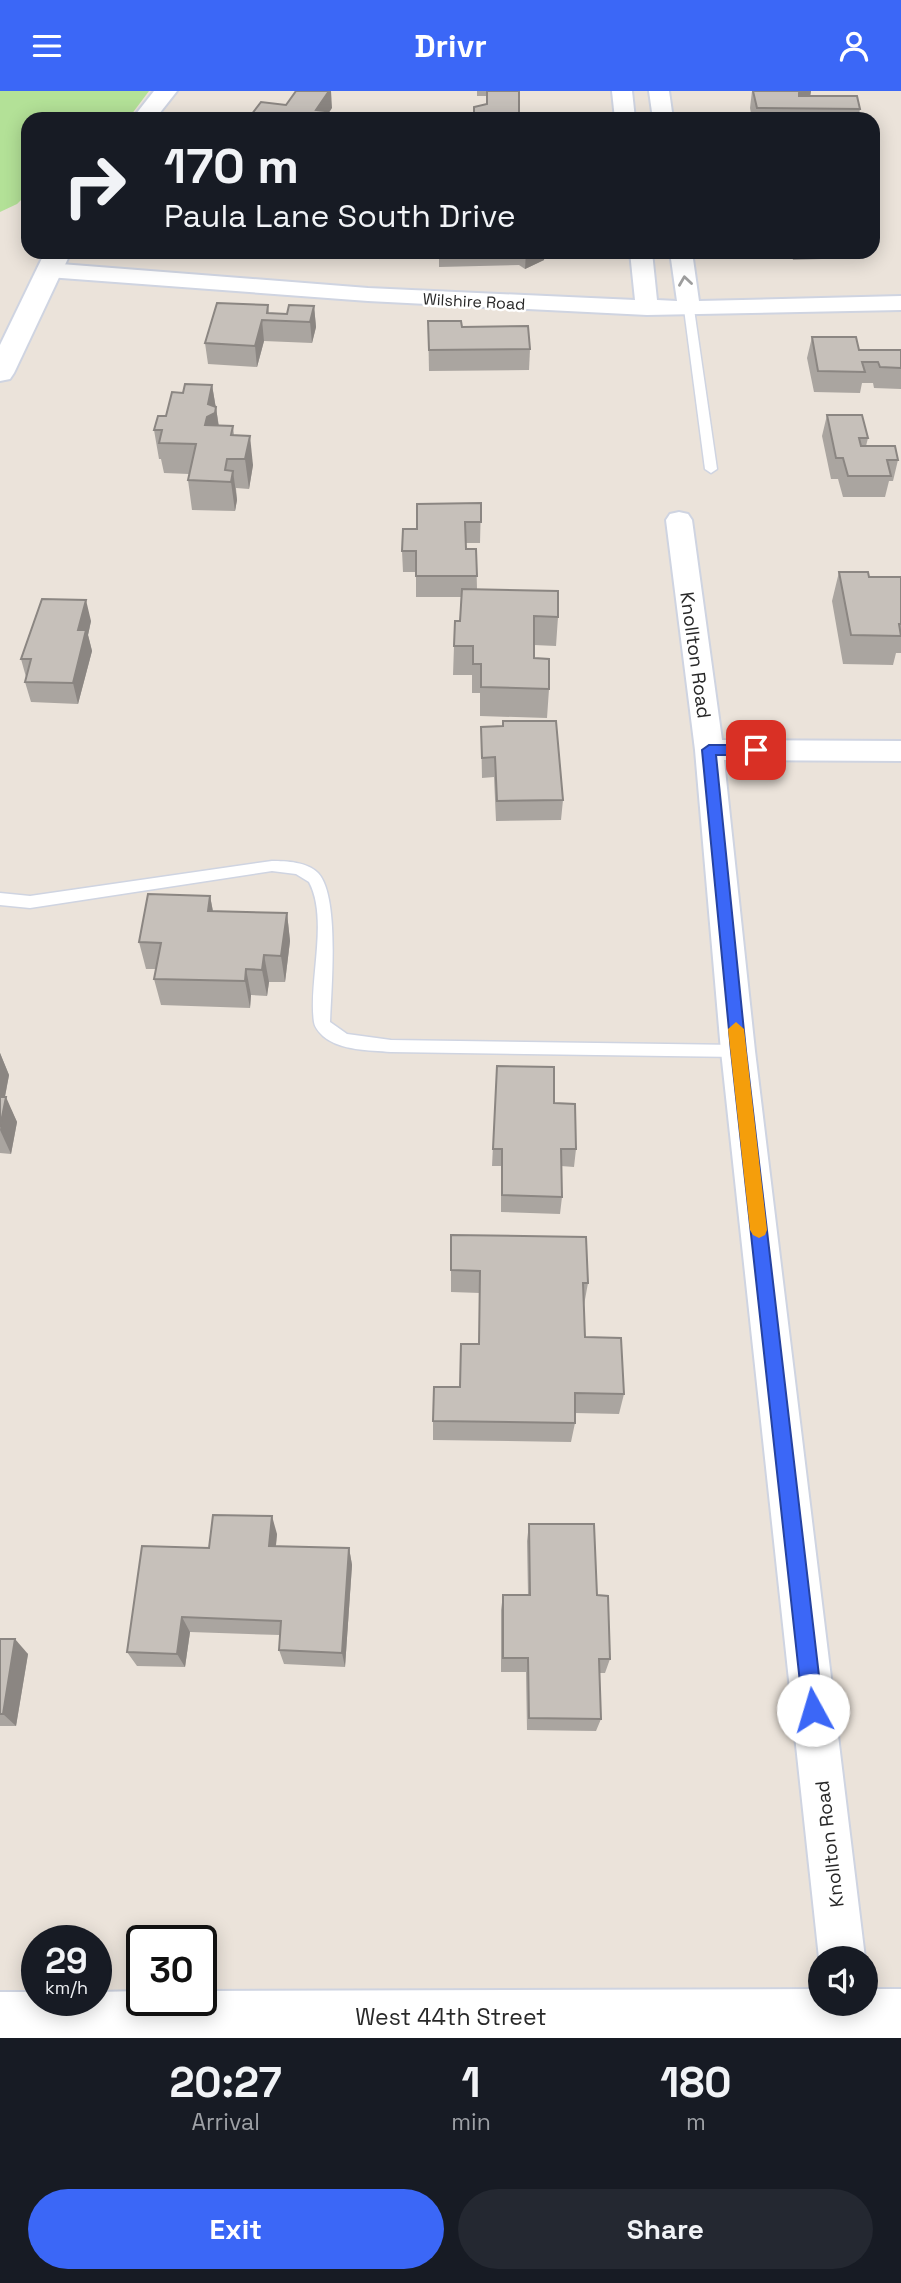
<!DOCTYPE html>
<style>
:root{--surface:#171b24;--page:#242831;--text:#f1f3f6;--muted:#9ea1a6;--accent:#3b67f7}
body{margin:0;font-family:"Space Grotesk",sans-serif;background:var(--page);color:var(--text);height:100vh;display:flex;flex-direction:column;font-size:26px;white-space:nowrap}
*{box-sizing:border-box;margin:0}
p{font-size:23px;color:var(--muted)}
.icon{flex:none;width:38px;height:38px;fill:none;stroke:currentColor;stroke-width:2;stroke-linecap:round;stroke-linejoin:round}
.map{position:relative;height:1947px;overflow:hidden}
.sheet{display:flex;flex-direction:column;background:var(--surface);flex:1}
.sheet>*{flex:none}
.guide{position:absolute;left:21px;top:21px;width:859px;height:147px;border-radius:21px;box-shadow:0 4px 18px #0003;background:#171b24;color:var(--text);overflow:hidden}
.tools{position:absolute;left:808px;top:1855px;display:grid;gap:14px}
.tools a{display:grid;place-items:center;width:70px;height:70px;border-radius:50%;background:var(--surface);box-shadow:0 4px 18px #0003;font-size:35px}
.speed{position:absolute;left:21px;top:1834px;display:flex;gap:14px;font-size:35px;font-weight:700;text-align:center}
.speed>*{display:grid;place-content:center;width:91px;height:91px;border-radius:50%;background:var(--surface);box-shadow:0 4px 18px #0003;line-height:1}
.speed small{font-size:18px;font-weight:400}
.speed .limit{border:4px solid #111;border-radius:10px;background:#fff;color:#111}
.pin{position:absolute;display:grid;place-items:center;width:60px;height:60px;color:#fff;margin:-30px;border-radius:14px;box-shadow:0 4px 10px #0006}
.me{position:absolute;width:77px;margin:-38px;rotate:354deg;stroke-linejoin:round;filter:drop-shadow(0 0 5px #0008)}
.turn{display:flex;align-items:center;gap:24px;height:147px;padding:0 28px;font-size:32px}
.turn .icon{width:91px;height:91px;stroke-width:2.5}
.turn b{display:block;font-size:49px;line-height:60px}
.eta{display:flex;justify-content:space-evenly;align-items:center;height:119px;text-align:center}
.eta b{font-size:42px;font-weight:800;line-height:49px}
.action{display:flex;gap:14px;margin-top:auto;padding:14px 28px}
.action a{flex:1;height:80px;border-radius:42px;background:var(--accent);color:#fff;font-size:28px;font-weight:800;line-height:80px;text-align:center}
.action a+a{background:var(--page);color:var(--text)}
header{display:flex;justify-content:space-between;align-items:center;height:91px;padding:0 28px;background:var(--accent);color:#fff;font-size:32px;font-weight:800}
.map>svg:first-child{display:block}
.green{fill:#b3e197}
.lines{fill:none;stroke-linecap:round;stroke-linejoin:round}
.lane-casing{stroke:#cfd4e1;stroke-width:3}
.street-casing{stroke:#cfd4e1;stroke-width:4}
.secondary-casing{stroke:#cfd4e1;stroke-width:4}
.lane{fill:#fff;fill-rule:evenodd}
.street{fill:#fff;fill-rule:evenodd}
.secondary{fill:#fff;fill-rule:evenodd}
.wall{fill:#aaa5a0}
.shaded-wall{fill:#8b8682}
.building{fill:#c6c0ba;stroke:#8b8682;stroke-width:2}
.oneway{stroke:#9e9e9e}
.route{fill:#3b67f7;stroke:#2643a1;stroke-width:2}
.slow{fill:#f59e0b}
.labels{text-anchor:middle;stroke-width:5;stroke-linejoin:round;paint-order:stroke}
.far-street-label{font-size:16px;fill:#282828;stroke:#fff}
.street-label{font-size:19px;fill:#282828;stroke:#fff}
.near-street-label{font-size:23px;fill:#282828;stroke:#fff}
</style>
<header><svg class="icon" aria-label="menu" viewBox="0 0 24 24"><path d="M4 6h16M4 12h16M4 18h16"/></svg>Drivr<svg class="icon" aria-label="person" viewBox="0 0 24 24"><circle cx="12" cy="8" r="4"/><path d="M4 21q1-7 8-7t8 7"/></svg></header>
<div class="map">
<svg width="901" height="1947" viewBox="0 0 901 1947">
<rect width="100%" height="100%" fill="#ebe3da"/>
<!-- green -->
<polygon class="green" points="0,0 149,0 128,28 28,28 28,102 17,113 0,121"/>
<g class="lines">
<!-- lane casing -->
<g class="lane-casing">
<g id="lane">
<polygon points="689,215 694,218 717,378 711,382 705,378 684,218"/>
<path d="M272,770C287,770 307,771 318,782C340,805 331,899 330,931L347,943L391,949L738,954L744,955L746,960L744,965L738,966L391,961C369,959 341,960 323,945C319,941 315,937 314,931C308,892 329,828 309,791L296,783L272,780L30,817L0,814V802L30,805Z"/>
</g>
</g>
<!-- street casing -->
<g class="street-casing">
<g id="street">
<polygon points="612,0 632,0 635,28 615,28"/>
<polygon points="649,0 669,0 673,28 653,28"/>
<polygon points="630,161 652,161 657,209 677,210 670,161 692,161 699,210 901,205 901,219 647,224 368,210 48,186 40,184 37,179 40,174 48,172 368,197 635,209"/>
<polygon points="679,421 688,423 692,429 722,649 901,650 901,670 724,669 755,960 865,1867 821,1867 821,1871 819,1867 721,960 695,659 666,429 670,423"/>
</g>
</g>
<!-- secondary casing -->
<g class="secondary-casing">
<g id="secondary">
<polygon points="154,0 177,0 155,28 132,28"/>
<polygon points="45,161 71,161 14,282 10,288 0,290 0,254"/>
<polygon points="821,1898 821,1913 866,1913 866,1898 901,1898 901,1947 0,1947 0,1901 37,1901 37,1909 96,1909 96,1901 142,1900 142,1909 201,1909 201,1900"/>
</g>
</g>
<!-- lane -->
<use href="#lane" class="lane"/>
<!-- street -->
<use href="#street" class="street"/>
<!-- secondary -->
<use href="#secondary" class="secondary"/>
</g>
<!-- wall -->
<g class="wall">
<polygon points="477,0 519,0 487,13 487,5 477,5"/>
<polygon points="752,0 811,0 810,5 860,18 858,28 752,28 750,17"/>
<polygon points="439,161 545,161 544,169 525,178 519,174 439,176"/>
<polygon points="791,161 840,161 839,165 823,166 822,168 793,169"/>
<polygon points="268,214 269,222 287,223 314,215 316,236 312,252 264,250 257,276 208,273 205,252"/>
<polygon points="428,230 462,236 530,258 529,279 429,280"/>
<polygon points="812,246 859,259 901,259 901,298 874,297 873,292 862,292 860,302 814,301 807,267"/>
<polygon points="212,294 219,335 233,335 234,344 253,374 249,398 236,397 237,409 235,420 192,419 188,389 189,383 164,382 161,368 159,368 154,339 183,302"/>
<polygon points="827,324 868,347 866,355 898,369 893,390 889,390 885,406 843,406 838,388 831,388 822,345"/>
<polygon points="481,412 480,452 465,452 466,458 476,458 477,498 558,526 556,555 534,554 534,567 549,598 547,627 480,625 480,602 472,602 472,584 453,584 454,555 460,530 461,506 416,506 416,481 403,481 402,460 417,438"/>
<polygon points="839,481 869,486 901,486 901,562 896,562 893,574 843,573 832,510"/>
<polygon points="91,530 88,544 92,560 78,613 31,611 25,591 26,586 21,568"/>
<polygon points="481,636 563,709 561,729 496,730 494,686 482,687"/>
<polygon points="210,805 213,820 287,822 290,850 285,891 269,891 267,905 251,904 250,917 161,914 154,888 156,878 146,878 139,851"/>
<polygon points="0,962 9,984 5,1006 17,1031 11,1063 0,1062"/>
<polygon points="497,975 554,1012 576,1058 574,1076 561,1075 562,1106 560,1123 501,1121 501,1075 492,1075"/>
<polygon points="451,1144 588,1192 584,1214 585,1246 624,1303 619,1323 575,1322 575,1332 571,1351 433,1349 433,1330 460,1296 479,1253 480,1202 451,1201"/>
<polygon points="529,1433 597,1504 610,1568 605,1582 599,1582 601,1628 596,1640 527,1639 526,1581 501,1581 501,1519 503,1504 528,1504 527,1450"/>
<polygon points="277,1443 276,1455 349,1457 352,1474 345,1576 284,1573 279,1559 280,1544 190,1541 185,1576 137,1575 127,1561 209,1457"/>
<polygon points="0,1548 28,1563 16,1635 0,1635"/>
</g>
<!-- shaded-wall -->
<g class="shaded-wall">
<polygon points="329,0 331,0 332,17 325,28 316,28 316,19"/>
<polygon points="807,0 811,0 808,18 796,18 799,2"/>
<polygon points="526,161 545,161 544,169 525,178"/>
<polygon points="314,215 316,236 312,252 310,231"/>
<polygon points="262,229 264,250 257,276 255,255"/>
<polygon points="212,294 216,318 216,316 220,346 205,334 208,313"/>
<polygon points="250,345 253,374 249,398 245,368"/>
<polygon points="233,380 237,409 235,420 231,391"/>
<polygon points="86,509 91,530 88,544 92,560 78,613 73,592 78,539"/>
<polygon points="210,805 215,832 208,820"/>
<polygon points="287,822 290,850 285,891 281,865"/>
<polygon points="264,864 269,891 267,905 262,879"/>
<polygon points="246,878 251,904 250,917 245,890"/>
<polygon points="0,962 9,984 0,1031"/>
<polygon points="6,1006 17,1031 11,1063 0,1039"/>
<polygon points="272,1425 277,1443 274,1471 269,1455"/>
<polygon points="349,1457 352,1474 345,1576 342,1562"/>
<polygon points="182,1526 190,1541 185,1576 177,1563"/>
<polygon points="15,1548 28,1563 16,1635 3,1623"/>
</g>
<!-- building -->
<g class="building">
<polygon points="296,0 329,0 316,19 325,20 320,28 248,28 261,11 286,14"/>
<polygon points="487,0 519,0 519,28 441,28 441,22 474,23 474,16 487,13"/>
<polygon points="753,0 807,0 799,2 799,5 857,5 860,18 757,17"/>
<polygon points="217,212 268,214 267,222 287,223 289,214 314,215 310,231 262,229 255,255 205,252"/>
<polygon points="428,230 461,230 462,236 528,235 530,258 429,259"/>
<polygon points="812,246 856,246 859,259 901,259 901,277 880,276 878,271 862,271 865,281 818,280"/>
<polygon points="185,293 212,294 208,313 216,316 215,322 207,326 205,334 233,335 231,344 250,345 245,368 227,368 225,379 233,380 231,391 188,389 196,353 159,352 162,339 154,339 158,325 166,325 172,301 183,302"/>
<polygon points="827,324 862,324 868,347 859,347 861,355 895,355 898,369 887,369 891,385 848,385 843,367 836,367"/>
<polygon points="481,412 481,431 465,431 466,458 476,458 477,485 416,485 416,460 402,460 403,438 417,438 417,413"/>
<polygon points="839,481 868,481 869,486 901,486 901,533 899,533 901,545 851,544"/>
<polygon points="462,498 558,500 558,526 534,525 534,567 549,568 549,598 481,596 481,573 473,573 473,555 454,555 455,530 460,530"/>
<polygon points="42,508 86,509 78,539 86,539 73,592 25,591 31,568 21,568"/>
<polygon points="503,630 556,630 563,709 497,710 495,666 482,667 481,636 503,635"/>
<polygon points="148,803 210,805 208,820 287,822 281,865 264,864 262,879 246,878 245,890 154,888 161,852 139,851"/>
<polygon points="497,975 554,976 554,1012 575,1013 576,1058 561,1058 562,1106 502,1104 502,1058 493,1058"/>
<polygon points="0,1006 6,1006 0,1036"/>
<polygon points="451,1144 586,1146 588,1192 583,1192 585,1246 621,1247 624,1303 575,1302 575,1332 433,1330 434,1296 460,1296 461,1253 479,1253 480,1180 451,1179"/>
<polygon points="213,1424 272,1425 269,1455 349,1457 342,1562 279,1559 281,1530 182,1526 177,1563 127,1561 142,1455 209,1457"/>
<polygon points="529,1433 594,1433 597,1504 608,1505 610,1568 599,1568 601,1628 529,1627 528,1567 503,1567 503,1504 530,1504"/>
<polygon points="0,1548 15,1548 3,1623 0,1623"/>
</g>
<!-- one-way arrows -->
<defs><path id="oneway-chevron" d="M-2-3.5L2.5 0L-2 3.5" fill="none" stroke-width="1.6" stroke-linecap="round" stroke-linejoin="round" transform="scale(1.75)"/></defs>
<use class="oneway" href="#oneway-chevron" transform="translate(685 190) rotate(-98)"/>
<!-- route -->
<polygon class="route" points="709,654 756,654 763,659 756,664 716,664 746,960 823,1619 820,1626 813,1629 806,1626 803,1619 731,960 702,659"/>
<!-- slow -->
<polygon class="slow" points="736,931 744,938 767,1139 765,1144 759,1147 753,1144 750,1139 728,938"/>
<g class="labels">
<!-- far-street labels -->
<g class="far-street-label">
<text transform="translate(474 210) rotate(3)" y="6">Wilshire Road</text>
</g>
<!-- street labels -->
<g class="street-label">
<text transform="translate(696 564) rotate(82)" y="7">Knollton Road</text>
<text transform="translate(829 1753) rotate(-97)" y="7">Knollton Road</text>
</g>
<!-- near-street labels -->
<g class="near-street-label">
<text x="451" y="1934">West 44th Street</text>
</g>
</g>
</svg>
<div class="tools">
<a><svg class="icon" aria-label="sound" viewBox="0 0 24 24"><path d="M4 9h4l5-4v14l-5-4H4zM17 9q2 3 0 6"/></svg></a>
</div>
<div class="speed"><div>29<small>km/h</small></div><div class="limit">30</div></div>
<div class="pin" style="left:756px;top:659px;background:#d93025"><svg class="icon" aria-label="arrive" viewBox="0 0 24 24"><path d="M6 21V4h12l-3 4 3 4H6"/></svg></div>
<svg class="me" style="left:813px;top:1619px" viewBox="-20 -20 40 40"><circle r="19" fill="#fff"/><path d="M0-13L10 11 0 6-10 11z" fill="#3b67f7"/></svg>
<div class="guide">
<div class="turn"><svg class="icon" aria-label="right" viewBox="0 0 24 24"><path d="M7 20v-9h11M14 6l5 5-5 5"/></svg><div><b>170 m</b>Paula Lane South Drive</div></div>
</div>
</div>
<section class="sheet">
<div class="eta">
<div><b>20:27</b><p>Arrival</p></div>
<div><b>1</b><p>min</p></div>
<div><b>180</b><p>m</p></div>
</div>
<div class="action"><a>Exit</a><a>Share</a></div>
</section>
